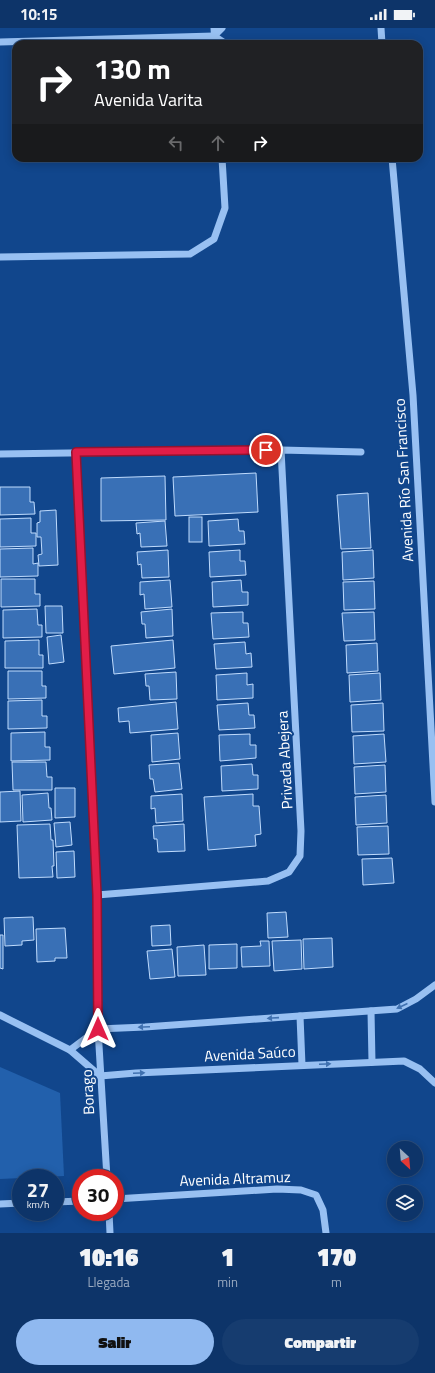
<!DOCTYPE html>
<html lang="es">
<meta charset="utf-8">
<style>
:root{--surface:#0d3469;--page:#163c6f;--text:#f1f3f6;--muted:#9aaac0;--line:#2d4f7d;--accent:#90b9f0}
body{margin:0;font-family:"Titillium Web",sans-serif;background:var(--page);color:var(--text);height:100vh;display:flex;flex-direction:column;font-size:15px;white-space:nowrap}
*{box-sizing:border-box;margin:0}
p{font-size:13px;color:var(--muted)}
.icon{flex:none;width:22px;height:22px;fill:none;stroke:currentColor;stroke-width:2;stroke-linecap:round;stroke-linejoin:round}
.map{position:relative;height:1205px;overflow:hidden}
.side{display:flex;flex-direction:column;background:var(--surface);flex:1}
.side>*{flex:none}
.hud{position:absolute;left:12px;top:12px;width:411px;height:122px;border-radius:12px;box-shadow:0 2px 10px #0003,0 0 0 1px var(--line);background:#202124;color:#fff;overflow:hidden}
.needle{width:26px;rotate:154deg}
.fabs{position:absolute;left:387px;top:1113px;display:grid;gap:8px}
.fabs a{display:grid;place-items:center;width:36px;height:36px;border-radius:50%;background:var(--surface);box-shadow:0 2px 10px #0003,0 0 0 1px var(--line);font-size:20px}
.speed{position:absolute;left:12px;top:1141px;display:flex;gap:8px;font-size:20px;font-weight:700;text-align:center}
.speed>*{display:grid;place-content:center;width:52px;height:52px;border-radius:50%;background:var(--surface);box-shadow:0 2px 10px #0003,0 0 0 1px var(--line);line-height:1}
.speed small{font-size:10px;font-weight:400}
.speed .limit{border:6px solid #d22;background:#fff;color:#111}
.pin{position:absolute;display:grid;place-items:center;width:34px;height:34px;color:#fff;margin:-17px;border:2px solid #fff;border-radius:50%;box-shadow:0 1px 4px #0007}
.me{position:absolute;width:44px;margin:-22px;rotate:0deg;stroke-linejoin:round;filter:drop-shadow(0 0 3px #0008)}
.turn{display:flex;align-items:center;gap:14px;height:84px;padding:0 16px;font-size:18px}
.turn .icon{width:52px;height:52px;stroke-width:2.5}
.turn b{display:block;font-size:28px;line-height:34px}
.lanes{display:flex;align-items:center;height:38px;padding:0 16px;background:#0003;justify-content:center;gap:20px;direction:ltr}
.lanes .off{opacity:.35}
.eta{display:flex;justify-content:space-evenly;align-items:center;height:68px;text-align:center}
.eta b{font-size:24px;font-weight:800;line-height:28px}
.primary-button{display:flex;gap:8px;margin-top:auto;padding:8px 16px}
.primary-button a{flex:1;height:46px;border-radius:24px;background:var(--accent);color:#111;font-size:16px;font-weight:800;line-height:46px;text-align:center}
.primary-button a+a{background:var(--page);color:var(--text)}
.status{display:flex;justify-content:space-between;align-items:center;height:28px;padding:0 20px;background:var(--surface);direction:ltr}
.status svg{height:11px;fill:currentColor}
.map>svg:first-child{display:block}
.green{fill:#2260ac}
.building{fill:#3970b6;stroke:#bfdbfd}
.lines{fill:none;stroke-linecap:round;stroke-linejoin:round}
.minor{stroke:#98c0f2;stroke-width:7}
.oneway{fill:#4071b0}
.route-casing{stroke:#92132f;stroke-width:10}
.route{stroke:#e11d48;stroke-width:7}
.labels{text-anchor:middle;stroke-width:4;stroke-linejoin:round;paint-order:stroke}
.street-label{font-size:15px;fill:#fff;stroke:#11468c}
</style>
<div class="status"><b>10:15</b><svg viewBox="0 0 49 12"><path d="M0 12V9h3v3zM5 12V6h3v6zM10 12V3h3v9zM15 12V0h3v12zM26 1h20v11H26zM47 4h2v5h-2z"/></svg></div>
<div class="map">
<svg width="435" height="1205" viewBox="0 0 435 1205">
<rect width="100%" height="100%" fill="#11468c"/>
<!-- green -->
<polygon class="green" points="0,1039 60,1065 64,1148 0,1151"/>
<!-- building -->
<g class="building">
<polygon points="256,445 258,484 175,488 173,449"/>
<polygon points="165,448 166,492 101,493 101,450"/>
<polygon points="0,459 30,459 30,474 34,474 35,486 0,487"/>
<polygon points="368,465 371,520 341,521 337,467"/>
<polygon points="56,482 58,537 39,538 38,527 42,526 41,509 37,509 37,495 40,494 40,483"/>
<rect x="189" y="489" width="13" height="25"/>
<polygon points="31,490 31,505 36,505 36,518 0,519 0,491"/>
<polygon points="238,491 239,503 244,503 245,516 209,518 208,493"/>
<polygon points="165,493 167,518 141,519 140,505 137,506 136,495"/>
<polygon points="33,520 33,536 38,535 38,548 0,549 0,521"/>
<polygon points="168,522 169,549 142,550 141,536 138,537 137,524"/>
<polygon points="240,522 240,533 245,533 246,547 210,549 209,524"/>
<polygon points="373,522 374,550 343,552 342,524"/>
<polygon points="1,551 35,551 35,566 40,566 40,578 1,579"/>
<polygon points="170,552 172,579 145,581 144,566 140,567 140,554"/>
<polygon points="241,552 242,564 248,564 248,577 213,579 212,554"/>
<polygon points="374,553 375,581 344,582 343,554"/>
<polygon points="45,578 62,578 63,605 46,605"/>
<polygon points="37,581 38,597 42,597 42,609 3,610 3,582"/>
<polygon points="172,581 173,608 146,610 145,596 142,596 141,584"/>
<polygon points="243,584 243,595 248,595 249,609 213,611 211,585"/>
<polygon points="374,584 375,612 344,613 342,585"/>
<polygon points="61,607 64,634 49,636 47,609"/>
<polygon points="39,612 39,627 43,627 43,640 5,640 5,613"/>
<polygon points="173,612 175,640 114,646 111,618"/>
<polygon points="245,614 246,626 251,625 252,639 216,641 214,616"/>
<polygon points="377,615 378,643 347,645 346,617"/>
<polygon points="8,643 42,643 42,658 46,658 46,670 8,671"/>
<polygon points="176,644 177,671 150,672 149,658 146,658 145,646"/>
<polygon points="247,645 247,657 253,656 253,670 217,672 216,647"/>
<polygon points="380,645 381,672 350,674 349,647"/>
<polygon points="42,672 42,688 47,688 47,700 8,701 8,673"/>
<polygon points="176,674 178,701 130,705 129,693 119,694 118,680"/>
<polygon points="248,675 249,687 254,687 255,700 219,702 217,677"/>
<polygon points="383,675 384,703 352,704 351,677"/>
<polygon points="45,704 45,719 50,719 50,732 11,733 11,705"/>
<polygon points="178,705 180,731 152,734 151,707"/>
<polygon points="250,706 250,717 256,717 256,730 220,733 219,707"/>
<polygon points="384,706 386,734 354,736 353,708"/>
<polygon points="12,734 46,734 47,749 52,749 52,762 13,762"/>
<polygon points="179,735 182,761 155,764 153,751 150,751 149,737"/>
<polygon points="252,736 253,747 258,747 258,761 222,763 221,738"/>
<polygon points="385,737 386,764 355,766 354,739"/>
<polygon points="55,760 75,760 75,789 55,790"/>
<polygon points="20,763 21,793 0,794 0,764"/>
<polygon points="48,765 49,780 51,780 52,792 23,794 22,767"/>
<polygon points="182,766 183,793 156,795 155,780 151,781 151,768"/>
<polygon points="253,766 253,778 259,778 261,806 255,807 256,818 208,822 204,769"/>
<polygon points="386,767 387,795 356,797 355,769"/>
<polygon points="70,794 72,817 56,819 54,795"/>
<polygon points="50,796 51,812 53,812 54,838 52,838 53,849 19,850 17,797"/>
<polygon points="184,796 185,823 158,824 157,811 154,811 153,798"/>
<polygon points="388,798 389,826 358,827 357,799"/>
<polygon points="74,823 75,849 57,850 56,824"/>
<polygon points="392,830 394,855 363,857 362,831"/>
<polygon points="286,884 288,909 268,910 267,885"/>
<polygon points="33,889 34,912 22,913 22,917 5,918 4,890"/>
<polygon points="170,897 171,917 152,918 151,898"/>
<polygon points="65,900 67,930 55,930 55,933 37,934 36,901"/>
<polygon points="0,907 3,907 3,941 0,940"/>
<polygon points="332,910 333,939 304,941 303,911"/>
<polygon points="301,912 302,941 274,943 272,913"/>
<polygon points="260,913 269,913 270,938 242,939 241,919 261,918"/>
<polygon points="237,916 237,940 209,941 209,917"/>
<polygon points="204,917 206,947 178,948 177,919"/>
<polygon points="172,921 175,949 150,951 147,923"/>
</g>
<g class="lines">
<!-- minor -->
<g class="minor">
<polyline points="214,0 215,16"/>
<polyline points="381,0 382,16"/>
<polyline points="214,8 222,0"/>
<polyline points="0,14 214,8 226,16"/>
<polyline points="392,130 413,367 435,774"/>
<polyline points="0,229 190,226 214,211 225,180 222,130"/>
<polyline points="76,424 97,867 98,1001 107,1150"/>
<polyline points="0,426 281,422 361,424"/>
<polyline points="97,867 268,853 289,844 300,828 301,803 281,422"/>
<polyline points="371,983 372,1034"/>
<polyline points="0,987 70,1022 100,1048 136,1045 404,1033 420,1041 435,1055"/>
<polyline points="300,988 302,1037"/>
<polyline points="70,1022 98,1001 145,999 397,981 416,971 435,957"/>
<polyline points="115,1171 277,1161 301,1162 316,1167 323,1182 326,1205"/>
<polyline points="55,1174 81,1173"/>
<polyline points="0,1176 21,1175"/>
<polyline points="109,1184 110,1205"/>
</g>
</g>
<!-- one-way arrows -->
<defs><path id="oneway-solid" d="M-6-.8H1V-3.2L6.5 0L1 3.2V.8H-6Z"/></defs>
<g class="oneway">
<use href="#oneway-solid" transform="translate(402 978) rotate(155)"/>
<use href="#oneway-solid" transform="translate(273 990) rotate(176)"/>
<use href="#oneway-solid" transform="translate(144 999) rotate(177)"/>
<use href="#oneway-solid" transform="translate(325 1036) rotate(-2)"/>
<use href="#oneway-solid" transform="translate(139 1045) rotate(-3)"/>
</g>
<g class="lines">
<!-- route casing -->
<g class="route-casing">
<polyline id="route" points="98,1001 97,867 76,424 266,422"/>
</g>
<!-- route -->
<use href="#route" class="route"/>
</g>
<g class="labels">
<!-- street labels -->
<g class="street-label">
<text transform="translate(404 452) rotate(-93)" y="5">Avenida Río San Francisco</text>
<text transform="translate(285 732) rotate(-93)" y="5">Privada Abejera</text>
<text transform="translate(250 1026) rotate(-3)" y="5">Avenida Saúco</text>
<text transform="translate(88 1064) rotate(-93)" y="5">Borago</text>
<text transform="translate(235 1151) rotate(-2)" y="5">Avenida Altramuz</text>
</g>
</g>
</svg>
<div class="fabs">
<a><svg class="needle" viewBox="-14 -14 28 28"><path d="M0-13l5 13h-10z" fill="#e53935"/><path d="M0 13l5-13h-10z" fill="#9aaac0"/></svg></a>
<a><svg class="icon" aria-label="layers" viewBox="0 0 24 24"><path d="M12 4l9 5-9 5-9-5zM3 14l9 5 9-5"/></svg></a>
</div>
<div class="speed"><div>27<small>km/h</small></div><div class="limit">30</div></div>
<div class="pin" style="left:266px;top:422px;background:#d93025"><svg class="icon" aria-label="arrive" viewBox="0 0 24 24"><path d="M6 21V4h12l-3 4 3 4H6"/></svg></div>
<svg class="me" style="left:98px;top:1001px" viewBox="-20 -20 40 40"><path d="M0-17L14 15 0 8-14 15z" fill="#e11d48" stroke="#fff" stroke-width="4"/></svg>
<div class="hud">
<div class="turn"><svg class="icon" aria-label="right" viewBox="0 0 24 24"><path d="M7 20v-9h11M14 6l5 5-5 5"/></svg><div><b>130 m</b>Avenida Varita</div></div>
<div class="lanes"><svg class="icon off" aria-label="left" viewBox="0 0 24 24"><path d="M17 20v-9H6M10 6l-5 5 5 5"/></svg><svg class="icon off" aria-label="ahead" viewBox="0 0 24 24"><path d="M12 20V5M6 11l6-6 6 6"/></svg><svg class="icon" aria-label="right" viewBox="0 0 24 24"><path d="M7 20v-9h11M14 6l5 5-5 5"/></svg></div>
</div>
</div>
<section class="side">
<div class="eta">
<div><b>10:16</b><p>Llegada</p></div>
<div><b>1</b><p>min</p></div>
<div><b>170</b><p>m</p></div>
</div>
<div class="primary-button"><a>Salir</a><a>Compartir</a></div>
</section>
